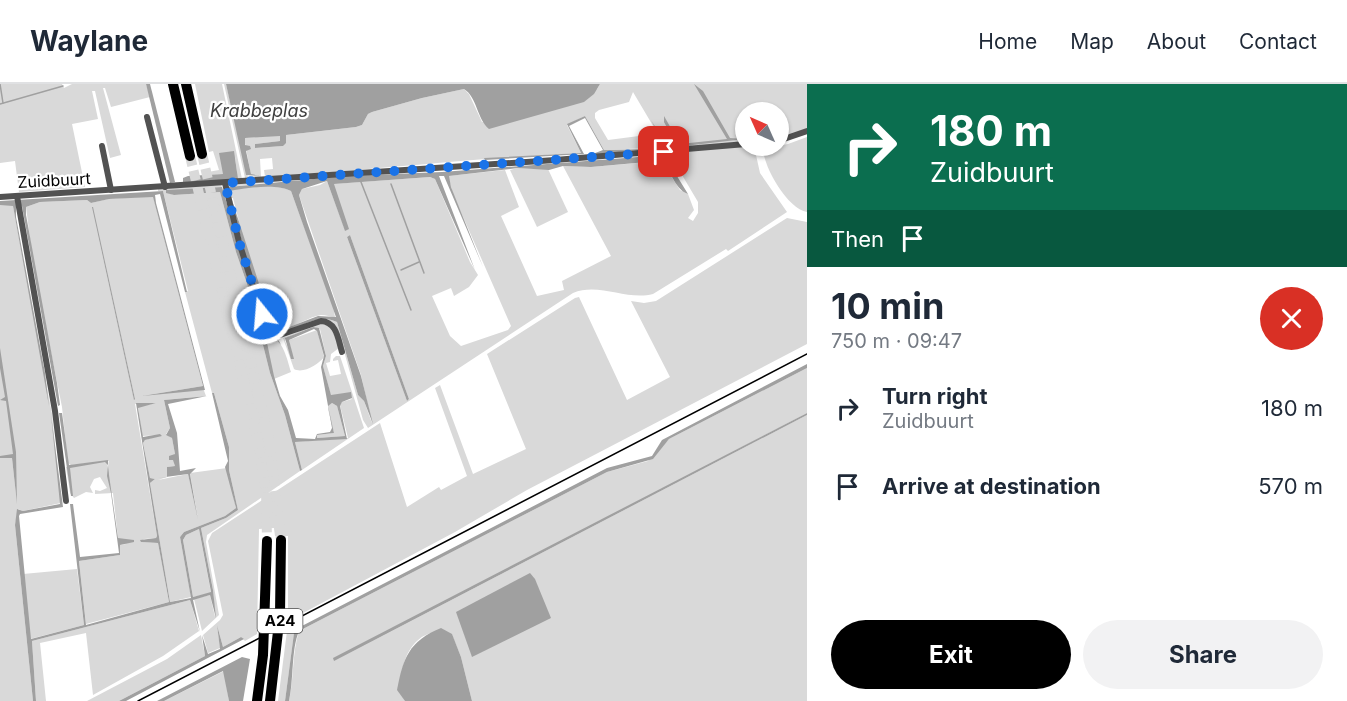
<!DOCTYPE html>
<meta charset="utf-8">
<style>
:root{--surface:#fff;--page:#f2f2f3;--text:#1f2937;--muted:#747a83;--line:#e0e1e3;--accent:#000}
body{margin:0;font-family:Inter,sans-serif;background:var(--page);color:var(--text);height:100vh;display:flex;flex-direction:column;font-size:22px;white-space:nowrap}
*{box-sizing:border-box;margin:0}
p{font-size:20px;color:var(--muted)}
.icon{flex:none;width:33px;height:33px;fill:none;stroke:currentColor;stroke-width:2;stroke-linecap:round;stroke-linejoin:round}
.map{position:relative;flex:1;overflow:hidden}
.panel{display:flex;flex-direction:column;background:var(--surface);width:540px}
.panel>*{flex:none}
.guide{background:#0b6e4f;color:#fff;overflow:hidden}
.needle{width:39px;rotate:315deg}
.tools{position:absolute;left:735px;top:18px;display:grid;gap:12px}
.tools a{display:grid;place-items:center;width:54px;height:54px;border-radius:50%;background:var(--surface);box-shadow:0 2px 4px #0004;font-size:30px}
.pin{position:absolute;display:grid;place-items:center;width:51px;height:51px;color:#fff;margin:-26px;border-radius:12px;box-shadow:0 3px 9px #0006}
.me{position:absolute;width:66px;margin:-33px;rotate:343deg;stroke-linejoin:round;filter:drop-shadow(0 0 4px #0008)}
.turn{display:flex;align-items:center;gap:21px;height:126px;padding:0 24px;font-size:27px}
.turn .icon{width:78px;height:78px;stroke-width:2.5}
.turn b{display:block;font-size:42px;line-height:51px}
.then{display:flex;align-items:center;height:57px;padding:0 24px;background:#0003;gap:12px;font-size:22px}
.round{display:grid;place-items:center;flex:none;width:63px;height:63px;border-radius:32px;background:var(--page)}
.overview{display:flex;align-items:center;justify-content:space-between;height:102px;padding:0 24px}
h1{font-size:36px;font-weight:700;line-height:45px}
.cta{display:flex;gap:12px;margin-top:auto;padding:12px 24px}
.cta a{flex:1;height:69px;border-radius:36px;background:var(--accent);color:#fff;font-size:24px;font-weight:700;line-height:69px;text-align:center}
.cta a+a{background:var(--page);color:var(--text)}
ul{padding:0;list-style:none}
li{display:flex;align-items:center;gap:18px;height:78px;padding:0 24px}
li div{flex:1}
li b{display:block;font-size:22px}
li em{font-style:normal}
header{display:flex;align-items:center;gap:36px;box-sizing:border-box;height:84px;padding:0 30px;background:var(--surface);border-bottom:2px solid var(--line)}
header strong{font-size:28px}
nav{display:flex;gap:33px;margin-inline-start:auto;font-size:21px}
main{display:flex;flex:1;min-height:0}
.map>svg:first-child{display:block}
.green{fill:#d9d9d9;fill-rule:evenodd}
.water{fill:#a0a0a0;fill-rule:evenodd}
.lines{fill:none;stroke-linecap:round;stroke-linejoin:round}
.stream{stroke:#a0a0a0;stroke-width:1.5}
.motorway-tunnel{stroke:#d9d9d9;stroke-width:10;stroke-dasharray:10 5;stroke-linecap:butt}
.minor{stroke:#525252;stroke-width:6}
.motorway{stroke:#000;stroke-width:10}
.tram{stroke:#000;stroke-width:1.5}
.route{stroke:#1a73e8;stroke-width:10;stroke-dasharray:0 18}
.labels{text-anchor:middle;stroke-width:4.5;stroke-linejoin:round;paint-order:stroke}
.shield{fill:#fff;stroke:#4c4c4c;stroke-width:1.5}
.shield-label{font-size:15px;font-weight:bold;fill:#000}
.street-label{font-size:16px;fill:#000;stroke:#fff}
.water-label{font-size:18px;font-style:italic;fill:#414141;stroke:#fff}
</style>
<header>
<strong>Waylane</strong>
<nav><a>Home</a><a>Map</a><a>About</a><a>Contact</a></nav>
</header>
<main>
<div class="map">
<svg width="807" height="617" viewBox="0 0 807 617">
<rect width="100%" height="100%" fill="#fff"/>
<!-- green -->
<g class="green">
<polygon points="0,0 62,0 64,4 72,0 146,0 150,13 111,23 105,4 103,4 121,71 110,74 95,7 92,7 98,35 72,40 85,103 19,108 15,77 0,79"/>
<polygon points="195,0 222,0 242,95 207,97 237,89 235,73 224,90 206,91 208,88 219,86 213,67 209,68"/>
<path d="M224,0H226L248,93L259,91H251L244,54L280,51V57L255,60V64L283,62L286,51L356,43L362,41L368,30L372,28L422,14L464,5L469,10L482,38L597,5L600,0H807V45L779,55L778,28H746V62H754L760,89L787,128L728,167L726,165L653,210C627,217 599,198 573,209L368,344L363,336L344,267L328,236L288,248H278L266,235L279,247C300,246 316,228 337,238L358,311L364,317L372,339L361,291L299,111L302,105L320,101L327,97L345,146L341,123L333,100L430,93L435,95L470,178L478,191L469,203L454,212L451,204L432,212L450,252L461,262L508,246L511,242L453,110L448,92L505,86L519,123L501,132L537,212L564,206L562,197L611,172L563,82L591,83L661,77L680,106L688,110L694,126L688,134L693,137L698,129V118L633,8L629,18L599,26L595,29V34L608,56L639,52L642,59H646L649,64L604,66L585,32L567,41L581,69C475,74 371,86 265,93L264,86L273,85L272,74L260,75L261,93L245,94ZM350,151L409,315L407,317L347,153Z"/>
<path d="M807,53V128C788,125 764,84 763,65L788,60Z"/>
<polygon points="518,84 548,85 568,128 537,143 510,86"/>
<path d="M318,93L228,103L230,106C246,104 276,99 291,107L333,222L335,233C331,233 326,231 321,231C304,233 283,255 269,236L246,165L233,114H229L227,103L229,100Z"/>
<polygon points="221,101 226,115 222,103 166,108 174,111 220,108 236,168 262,243 262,257 270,289 285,331 300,387 207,451 206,458 219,531 202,547 194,515 210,511 215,533 213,506 201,444 226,434 238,426 229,386 229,363 214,309 212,309 185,208 188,207 163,107 158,107 158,105"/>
<path d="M153,112L203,302L142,312L203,304L206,312L164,316L170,344L166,350L172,354L175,370L169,376H174L175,382L167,383V393L158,396L188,390L198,435L190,389L227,384L236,424L225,432L184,448L180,453L191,513L170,518L150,399L155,395L150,394L143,359L145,356L162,351L142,352L138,323L156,319L135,320L157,452L156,454L144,455L141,458L158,459L169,518L86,540L79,477L120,471V461L126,460L118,454L113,409L95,410V406L100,407L107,404L100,393L94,395L90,403L93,409L86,408L74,414L70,409L66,383L107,377L109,393V377L71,381L68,379L62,323L33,178L26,123L40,118L87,116L91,119L108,115ZM92,123L135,315H134Z"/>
<polygon points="11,120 13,122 52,330 61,419 23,427 18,425 15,441 33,617 0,617 0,374 12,374 17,420 14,372 0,373 0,121"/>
<polygon points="787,134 807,138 807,260 527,406 455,448 288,537 288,452 275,452 274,444 259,445 257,550 245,557 241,553 223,563 217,541 220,564 208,569 203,551 220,536 223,531 208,457 212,449 380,339 407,423 439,403 441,406 467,392 435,304 440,301 473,390 526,365 487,270 575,214 579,213 627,316 670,293 631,217 644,219 656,217"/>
<path d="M322,238L331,242L339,264L331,270L330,278L326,279L330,292L341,290L338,276L333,277V275L336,272H340L364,344L302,386L295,358L348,354L340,321L342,318L352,315L348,309L331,312L323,282L326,272L320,245L313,243L286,254L285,257L293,275L289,256L317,246L324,273C318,281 303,290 294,285L283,254Z"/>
<path d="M267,252C283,253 287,275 291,288L274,295L265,254Z"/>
<path d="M807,284V329L334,577L807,331V617H472L461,573L452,551C446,550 433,547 428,550C404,559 396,595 405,617H289C294,594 292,569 299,547L607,388L648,377L669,355Z"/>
<polygon points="332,319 337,322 345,352 317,354 317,351 334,349 328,325 328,321"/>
<polygon points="199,445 211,509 193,513 183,456 186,451"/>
<polygon points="77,485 84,541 30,555 23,490"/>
<polygon points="190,516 199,547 163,572 93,611 86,549 40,559 46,617 36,617 32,557"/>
<polygon points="295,542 285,617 278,617 287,547"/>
<polygon points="201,551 205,572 119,617 87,617 167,575"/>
<polygon points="224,587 229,617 164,617"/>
</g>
<!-- water -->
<g class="water">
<polygon points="146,0 150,0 175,98 170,99"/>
<path d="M226,0H600L594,10L584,18L489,45C477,35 477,13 464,5L422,14L372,28L368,30L362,41L356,43L286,51V59L283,62L255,64V60L280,57V52L245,54V61L250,62L251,65L246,67L251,90L260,92L246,91Z"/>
<polygon points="694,0 703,7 730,54 745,55 667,64 663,61 657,64 663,59 651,36 667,62 676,60 664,38 664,32 680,60 727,55"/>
<polygon points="585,32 604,66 648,65 590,71 603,66 585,34 569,42 584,70 485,76 484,74 581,69 567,40"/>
<polygon points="234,67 238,95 183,99 183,94 188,92 223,90 219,69"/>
<path d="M664,71L688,110C673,105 672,83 658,77L591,83L563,82L549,86L518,84L449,92L451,103L483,183L444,92H439L475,186L435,95L430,93L334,100L349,145L345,147L327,97L302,105L299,111L307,138L361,292L373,340L364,317L358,311L337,238C308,224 287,265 266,235L245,171L231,113L272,240L284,245L318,232L336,233L291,107C276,99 246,104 229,107L228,103L346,92L442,88Z"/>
<path d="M222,103L262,240C267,250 277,250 281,261L274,253L266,254L274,292L280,312L288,326L296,354L315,355L317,350L330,348L332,344L321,283L324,272L317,247L314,245L289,256L294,275H291L285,254L313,243L319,244L326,272L323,282L331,311L351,308L352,314L342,318L340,322L347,355L295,358L302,386L300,387L285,331L270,289L262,257V243L236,168L220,108L174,111L166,109V106ZM332,319L337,322L345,352L317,354V351L334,349L328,322Z"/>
<polygon points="163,107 187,208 185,208 160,110 155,111 156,119 205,306 142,312 203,302 153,113 109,115 91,119 87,116 40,118 26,123 26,131 57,299 60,321 58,322 22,122 16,120 16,133 45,289 49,322 13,122 0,121 0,117"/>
<polygon points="92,123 93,123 135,315 134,316"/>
<polygon points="350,151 409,315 407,317 347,153"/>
<polygon points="0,264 16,368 17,420 12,374 0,374 0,372 13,370 6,317 0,316 5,313 0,284"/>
<path d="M807,280V284L669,355L653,375L607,388L299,547C291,566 294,595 289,617H285L294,549L298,544L607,384L652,372L662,356Z"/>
<path d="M212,309H214L229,363V386L238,426L226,434L201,444L213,506L216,534L210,511L193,516L200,548L190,516L32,557L36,617H33L15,441L17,425L23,427L60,420L51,331L63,423L20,430L19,432L31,555L84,541L70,420H73L80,473L119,469L111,409L107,392L108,381L105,378L70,384L73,412H71L59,329H62L69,381L108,376L109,391L118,454L134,456V458L120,461V471L79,477L86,541L169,518L158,459L141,458L140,456L156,454L157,452L136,319H156L138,324L143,353L160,350L162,352L145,356L143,359L150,394L155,395L150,399L170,518L191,514L180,453L184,448L225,432L236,424L225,383L228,377ZM199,445L211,508L193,513L183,456L186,451Z"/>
<polygon points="207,312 168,320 177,349 180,387 196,384 190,390 198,436 188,390 158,394 167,393 167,383 175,382 173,376 169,376 169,372 175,370 172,354 166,351 170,344 164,316"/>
<polygon points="807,329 807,331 334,577 333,574"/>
<polygon points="530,489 535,495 551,534 472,573 456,528"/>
<polygon points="217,541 223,563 241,553 244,555 126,617 119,617 205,572 202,551 208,570 220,565"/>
<path d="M441,544L452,550L461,573L472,617H405L397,606C403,574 409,557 441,544Z"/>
<polygon points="242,573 250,575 243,617 229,617 223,587 164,617 157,617"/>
</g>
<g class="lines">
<!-- stream -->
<g class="stream">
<polyline points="0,0 3,19"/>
<polyline points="0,20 63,2"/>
<polyline points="361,98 411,226"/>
<polyline points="391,100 424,189"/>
<polyline points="401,186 419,178"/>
</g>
<!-- motorway-tunnel -->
<g class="motorway-tunnel">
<polyline points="202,70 269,356 281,456"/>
<polyline points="190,72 258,357 266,405 267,457"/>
</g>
<!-- minor -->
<g class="minor">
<polyline points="147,33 165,103"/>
<polyline points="778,57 807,47"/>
<polyline points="102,62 111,106"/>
<path d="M225,99L239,158L264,237L280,251L321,237C337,238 338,255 342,268"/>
<polyline points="17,112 55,327 66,417"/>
<polyline points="0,113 555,76 746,60"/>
</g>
<!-- motorway -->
<g class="motorway">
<polyline points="173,0 190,72"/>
<polyline points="186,0 202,70"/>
<polyline points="257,617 263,571 267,457"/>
<polyline points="270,617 280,530 281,456"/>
</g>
<!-- tram -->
<polyline class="tram" points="138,617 807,270"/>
</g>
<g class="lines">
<!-- route -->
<polyline class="route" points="262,230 239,158 225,99 664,68"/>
</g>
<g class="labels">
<!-- shield labels -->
<rect class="shield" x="257.5" y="525" width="45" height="24" rx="4.5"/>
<g class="shield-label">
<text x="280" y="542">A24</text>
</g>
<!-- street labels -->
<g class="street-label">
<text transform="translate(54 96) rotate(-3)" y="6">Zuidbuurt</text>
</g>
<!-- water labels -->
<g class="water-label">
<text x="259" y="33">Krabbeplas</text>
</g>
</g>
</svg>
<div class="tools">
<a><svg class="needle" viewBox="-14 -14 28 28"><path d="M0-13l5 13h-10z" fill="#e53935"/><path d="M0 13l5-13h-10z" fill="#747a83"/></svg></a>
</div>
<div class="pin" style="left:664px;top:68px;background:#d93025"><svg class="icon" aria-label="arrive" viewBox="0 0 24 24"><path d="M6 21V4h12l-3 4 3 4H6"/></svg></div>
<svg class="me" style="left:262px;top:230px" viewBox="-20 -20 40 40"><circle r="17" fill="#1a73e8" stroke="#fff" stroke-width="3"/><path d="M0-11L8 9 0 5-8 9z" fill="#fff"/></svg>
</div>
<section class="panel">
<div class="guide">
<div class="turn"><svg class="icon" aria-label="right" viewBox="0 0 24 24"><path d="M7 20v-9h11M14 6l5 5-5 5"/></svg><div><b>180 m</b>Zuidbuurt</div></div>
<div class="then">Then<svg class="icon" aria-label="arrive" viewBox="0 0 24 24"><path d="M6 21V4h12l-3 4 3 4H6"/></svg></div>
</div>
<div class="overview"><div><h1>10 min</h1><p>750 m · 09:47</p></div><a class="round" style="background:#d93025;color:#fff"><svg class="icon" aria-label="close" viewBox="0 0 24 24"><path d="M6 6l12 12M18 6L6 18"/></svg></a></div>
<ul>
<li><svg class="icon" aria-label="right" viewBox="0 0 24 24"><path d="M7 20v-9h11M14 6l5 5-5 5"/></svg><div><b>Turn right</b><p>Zuidbuurt</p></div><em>180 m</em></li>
<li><svg class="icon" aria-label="arrive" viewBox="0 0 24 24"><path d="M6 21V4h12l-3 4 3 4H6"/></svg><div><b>Arrive at destination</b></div><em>570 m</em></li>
</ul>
<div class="cta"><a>Exit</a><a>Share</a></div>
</section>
</main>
